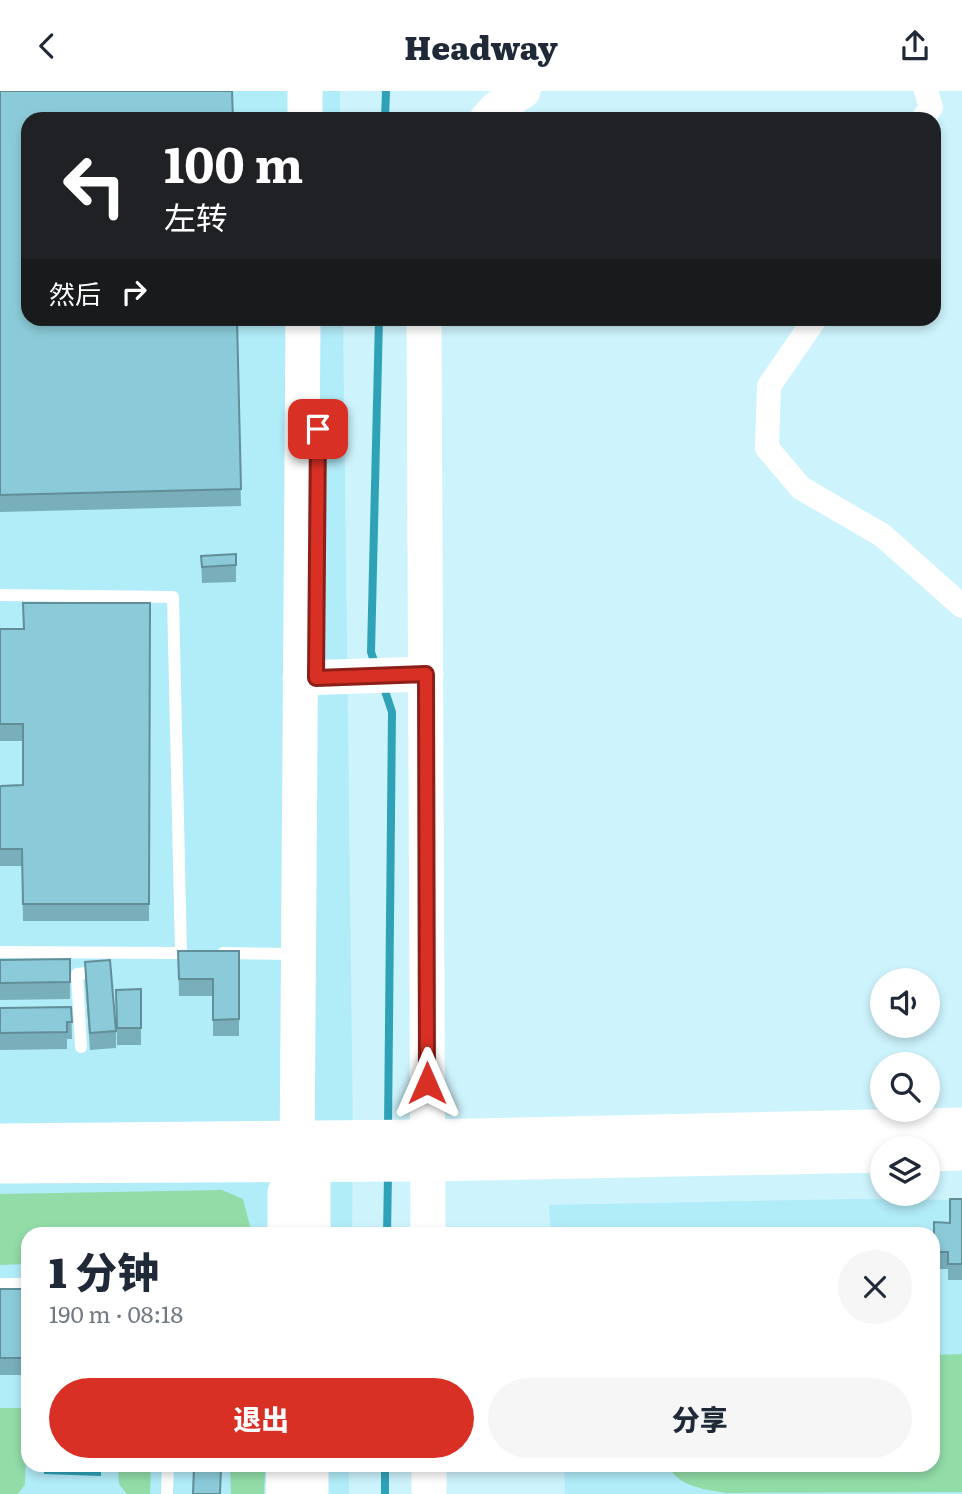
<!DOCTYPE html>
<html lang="zh">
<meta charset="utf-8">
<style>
:root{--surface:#fff;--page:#f6f6f7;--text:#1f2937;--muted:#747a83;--accent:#d93025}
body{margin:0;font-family:Literata,"Noto Sans SC",serif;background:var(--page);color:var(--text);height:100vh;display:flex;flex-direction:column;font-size:26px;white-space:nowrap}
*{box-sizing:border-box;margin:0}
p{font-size:23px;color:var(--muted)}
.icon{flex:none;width:38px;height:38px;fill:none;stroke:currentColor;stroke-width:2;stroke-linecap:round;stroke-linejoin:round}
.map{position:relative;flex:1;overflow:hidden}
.sheet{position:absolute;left:21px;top:1136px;width:919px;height:245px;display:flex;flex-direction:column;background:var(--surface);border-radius:21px;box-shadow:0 4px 10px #0003}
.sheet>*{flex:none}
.top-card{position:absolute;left:21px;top:21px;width:920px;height:214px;border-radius:21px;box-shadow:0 4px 10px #0003;background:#202124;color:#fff;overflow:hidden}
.controls{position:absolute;left:870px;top:877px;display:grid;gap:14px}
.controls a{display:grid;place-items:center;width:70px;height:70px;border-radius:50%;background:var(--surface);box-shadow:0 4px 10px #0003;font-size:35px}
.pin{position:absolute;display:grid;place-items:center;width:60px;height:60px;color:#fff;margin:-30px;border-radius:14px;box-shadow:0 4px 10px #0006}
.me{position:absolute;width:77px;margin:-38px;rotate:0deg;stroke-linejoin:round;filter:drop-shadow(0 0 5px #0008)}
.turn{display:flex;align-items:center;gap:24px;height:147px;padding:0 28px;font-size:32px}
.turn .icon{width:91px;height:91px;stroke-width:2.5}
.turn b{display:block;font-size:49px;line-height:60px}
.then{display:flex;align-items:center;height:66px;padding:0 28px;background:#0003;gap:14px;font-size:26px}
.round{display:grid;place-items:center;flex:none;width:74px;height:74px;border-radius:37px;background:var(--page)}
.head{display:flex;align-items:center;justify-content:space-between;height:119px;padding:0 28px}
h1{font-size:42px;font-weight:800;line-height:52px}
.action{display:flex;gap:14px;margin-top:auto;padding:14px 28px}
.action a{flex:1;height:80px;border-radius:42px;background:var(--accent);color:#fff;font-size:28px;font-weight:800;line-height:80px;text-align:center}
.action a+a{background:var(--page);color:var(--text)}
header{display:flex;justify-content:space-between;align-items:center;height:91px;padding:0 28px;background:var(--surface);font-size:32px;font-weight:800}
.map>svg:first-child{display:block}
.built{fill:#b1ecf9}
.green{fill:#92dca8}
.water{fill:#30a2b8}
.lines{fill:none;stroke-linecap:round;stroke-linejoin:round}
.stream{stroke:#30a2b8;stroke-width:8}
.lane{stroke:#fff;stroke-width:12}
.street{stroke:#fff;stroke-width:24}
.secondary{stroke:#fff;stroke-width:35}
.wall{fill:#78afbb}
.building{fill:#8bcbd9;stroke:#618e98;stroke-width:2}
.route-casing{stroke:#8d1f18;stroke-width:18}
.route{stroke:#d93025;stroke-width:12}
</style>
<header><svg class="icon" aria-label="back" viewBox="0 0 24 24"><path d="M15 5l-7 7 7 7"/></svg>Headway<svg class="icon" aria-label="share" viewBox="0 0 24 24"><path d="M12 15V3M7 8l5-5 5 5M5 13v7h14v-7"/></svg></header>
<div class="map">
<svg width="962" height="1403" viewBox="0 0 962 1403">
<rect width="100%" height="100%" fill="#cdf3fc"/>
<!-- built -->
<g class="built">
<polygon points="0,0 340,0 340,28 28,28 28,228 343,228 353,1047 352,1143 28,1143 28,1374 349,1374 349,1403 0,1403"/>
<polygon points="854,1108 962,1109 962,1403 565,1403 564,1374 933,1374 933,1143 551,1143 549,1114"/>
</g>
<!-- green -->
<g class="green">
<polygon points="222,1099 243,1108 252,1143 28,1143 28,1173 0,1174 0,1103"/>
<path d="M962,1263V1401L726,1402C704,1398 678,1396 668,1374H933V1264Z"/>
<polygon points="0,1317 28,1317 25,1393 18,1403 0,1403"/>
<polygon points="118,1374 151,1374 150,1403 127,1403 119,1393"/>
<polygon points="230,1374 265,1374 264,1403 231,1403"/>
</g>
<!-- water -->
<polygon class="water" points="44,1374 101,1374 101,1385 44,1383"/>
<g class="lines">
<!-- stream -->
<g class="stream">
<polyline points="385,28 386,0"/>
<polyline points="376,576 371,561 379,228"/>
<polyline points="383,594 392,621 388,1038"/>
<polyline points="387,1143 388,1083"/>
<polyline points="385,1403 385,1374"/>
</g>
<!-- lane -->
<g class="lane">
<polyline points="0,504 173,506 181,862 0,861"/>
<polyline points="223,862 296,863"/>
<polyline points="81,956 77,883 102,880"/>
<polyline points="0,1193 28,1193"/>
<polyline points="167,1403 168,1374"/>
</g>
<!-- street -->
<g class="street">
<polyline points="923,28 931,16 926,0"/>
<polyline points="815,228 769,295 767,357 801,397 882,444 962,515"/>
</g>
<!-- secondary -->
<g class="secondary">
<polyline points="305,28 305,0"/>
<polyline points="487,28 496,18 523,0"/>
<polyline points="424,228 428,1143"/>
<polyline points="300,587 426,583"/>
<polyline points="0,1050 427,1046 962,1034"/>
<polyline points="313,1050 313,1143"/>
<polyline points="928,1063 962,1062"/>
<polyline points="0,1075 428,1073 882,1064"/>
<polyline points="285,1143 285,1101 297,1074 303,228"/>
<polyline points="429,1374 429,1403"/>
<polyline points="283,1403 284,1374"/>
<polyline points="311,1403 311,1374"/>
</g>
</g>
<!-- wall -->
<g class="wall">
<polygon points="0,0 237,228 241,415 0,421"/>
<polygon points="236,463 236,491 202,492 201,465"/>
<polygon points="150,512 149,830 23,830 22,775 0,775 0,695 23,694 23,650 0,650 0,538 24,538"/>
<polygon points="178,860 239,860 239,945 213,945 213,905 179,905"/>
<polygon points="70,868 70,908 0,909 0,869"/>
<polygon points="85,871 116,940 116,957 90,959 85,887"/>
<polygon points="141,898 141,954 117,954 116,899"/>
<polygon points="71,916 72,948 67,948 67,958 0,959 0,917"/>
<polygon points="962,1108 962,1189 948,1189 948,1178 934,1178 934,1161"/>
<rect x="0" y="1198" width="28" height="86"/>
</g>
<!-- building -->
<g class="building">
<polygon points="0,0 232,0 233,28 28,28 28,228 237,228 241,398 0,404"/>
<polygon points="236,463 236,474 202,476 201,465"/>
<polygon points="23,512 150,512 149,813 23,813 22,758 0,758 0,695 23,694 23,633 0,633 0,538 24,538"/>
<polygon points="178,860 239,860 239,928 213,929 213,888 179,888"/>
<polygon points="70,868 70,891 0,892 0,869"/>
<polygon points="110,869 116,940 90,942 85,871"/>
<polygon points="141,898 141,937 117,937 116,899"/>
<polygon points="71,916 72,931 67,931 67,941 0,942 0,917"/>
<polygon points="950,1108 962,1108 962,1173 948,1173 948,1161 934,1161 934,1131 950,1132"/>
<rect x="0" y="1198" width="28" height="69"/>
<polygon points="194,1376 221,1376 220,1403 193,1403"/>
</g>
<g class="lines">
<!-- route casing -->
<g class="route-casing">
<polyline id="route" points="318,338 316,587 426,583 427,992"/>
</g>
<!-- route -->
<use href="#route" class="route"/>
</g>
</svg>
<div class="controls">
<a><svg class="icon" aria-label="sound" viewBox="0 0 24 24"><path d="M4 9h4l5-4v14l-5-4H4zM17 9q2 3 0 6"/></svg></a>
<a><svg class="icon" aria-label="search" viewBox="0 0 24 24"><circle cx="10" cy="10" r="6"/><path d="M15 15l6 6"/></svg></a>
<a><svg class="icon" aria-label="layers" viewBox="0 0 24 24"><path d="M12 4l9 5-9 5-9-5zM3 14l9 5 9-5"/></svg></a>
</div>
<div class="pin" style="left:318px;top:338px;background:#d93025"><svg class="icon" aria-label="arrive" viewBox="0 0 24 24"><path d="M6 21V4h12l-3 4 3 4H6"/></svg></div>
<svg class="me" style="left:427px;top:992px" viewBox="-20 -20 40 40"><path d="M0-17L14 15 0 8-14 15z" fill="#d93025" stroke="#fff" stroke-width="4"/></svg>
<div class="top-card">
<div class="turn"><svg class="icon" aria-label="left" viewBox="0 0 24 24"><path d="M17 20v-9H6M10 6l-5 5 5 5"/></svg><div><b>100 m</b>左转</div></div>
<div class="then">然后<svg class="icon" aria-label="right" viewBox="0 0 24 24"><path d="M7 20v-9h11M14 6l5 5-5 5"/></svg></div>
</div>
<section class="sheet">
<div class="head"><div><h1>1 分钟</h1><p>190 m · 08:18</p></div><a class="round"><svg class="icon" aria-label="close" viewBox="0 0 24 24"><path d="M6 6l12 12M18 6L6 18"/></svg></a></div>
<div class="action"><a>退出</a><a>分享</a></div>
</section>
</div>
